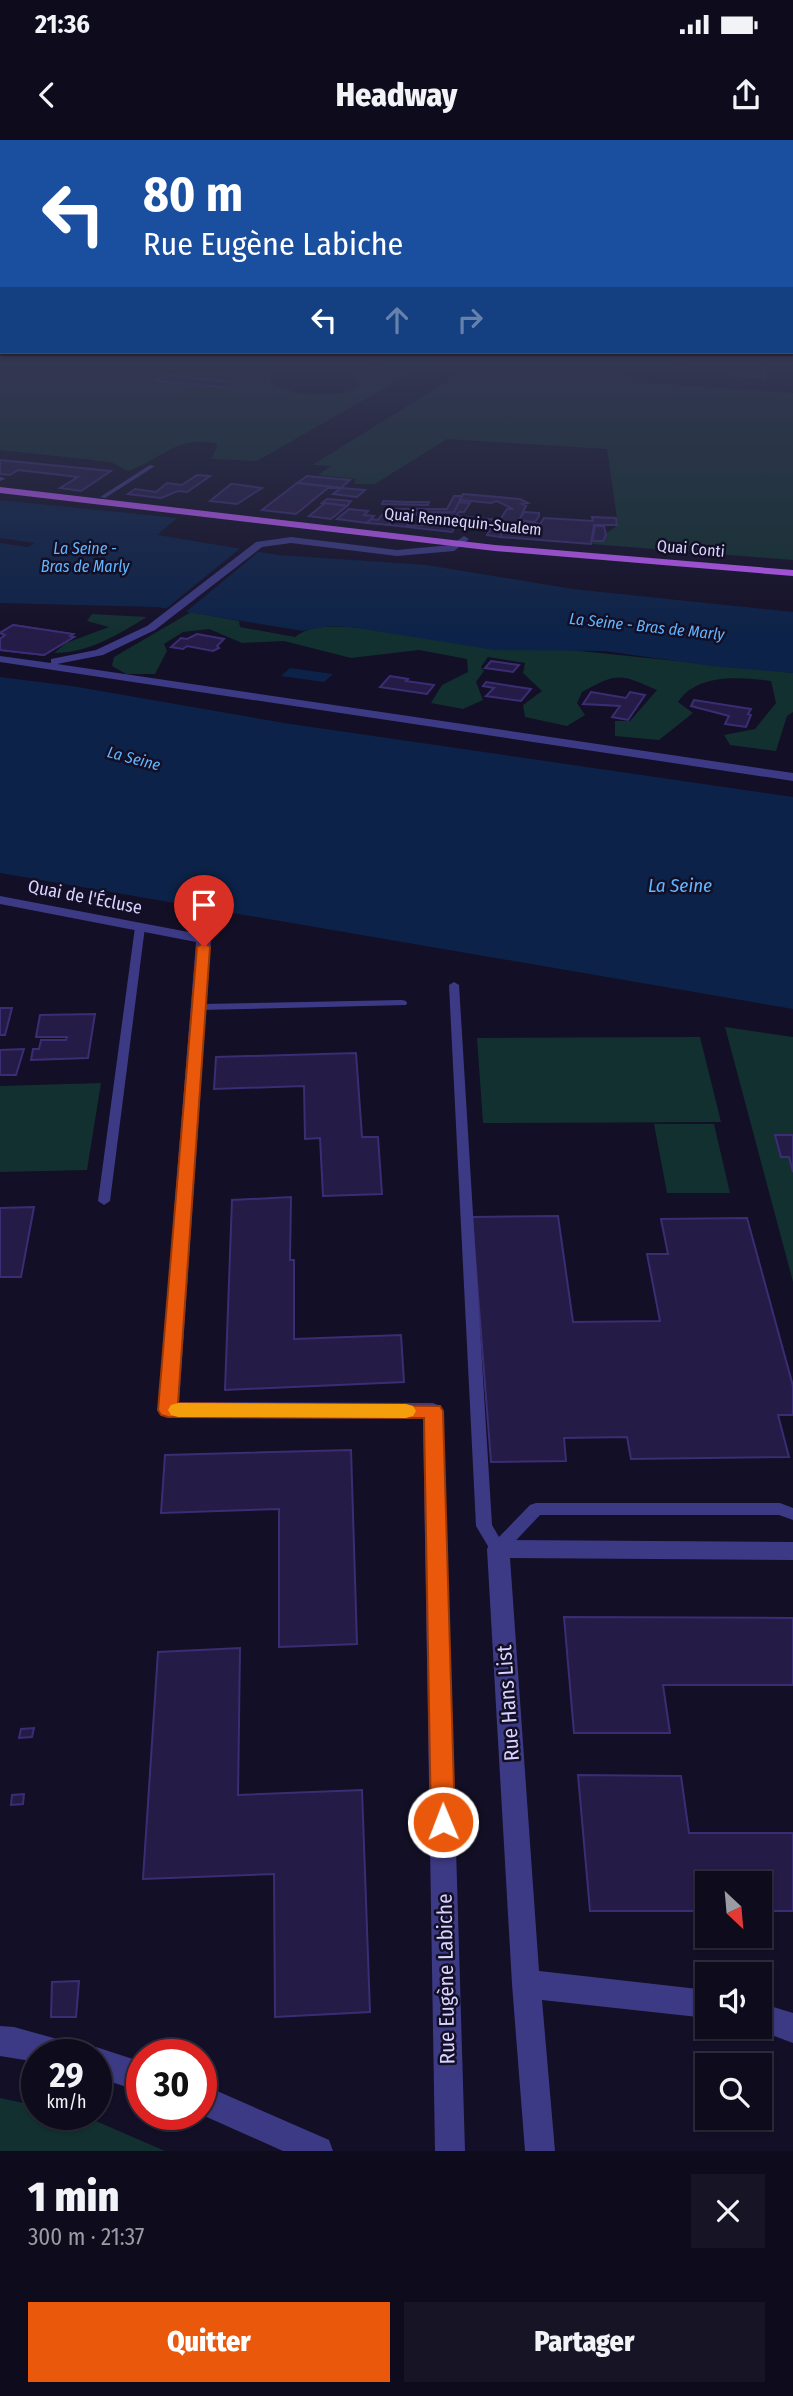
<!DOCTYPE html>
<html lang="fr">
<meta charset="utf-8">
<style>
:root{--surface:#0e0b1c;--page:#171425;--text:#f1f3f6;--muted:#9b9ba3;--line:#2e2b3b;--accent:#ea580c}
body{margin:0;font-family:"Fira Sans Condensed",sans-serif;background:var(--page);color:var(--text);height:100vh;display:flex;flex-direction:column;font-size:26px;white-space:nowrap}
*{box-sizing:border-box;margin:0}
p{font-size:23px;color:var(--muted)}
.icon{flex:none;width:38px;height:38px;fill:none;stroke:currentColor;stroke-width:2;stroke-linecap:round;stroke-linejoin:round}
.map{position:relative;height:2011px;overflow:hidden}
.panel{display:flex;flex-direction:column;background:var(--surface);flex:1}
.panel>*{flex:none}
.top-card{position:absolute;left:0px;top:0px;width:794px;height:214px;box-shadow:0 2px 5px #0004,0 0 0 2px var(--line);background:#1a4fa0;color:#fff;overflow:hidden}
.needle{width:46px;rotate:154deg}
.tools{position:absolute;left:695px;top:1731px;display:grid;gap:14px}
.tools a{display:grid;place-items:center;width:77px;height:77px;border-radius:0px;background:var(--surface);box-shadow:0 2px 5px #0004,0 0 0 2px var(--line);font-size:35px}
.speed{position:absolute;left:21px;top:1899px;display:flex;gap:14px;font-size:35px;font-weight:700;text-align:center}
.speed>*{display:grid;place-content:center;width:91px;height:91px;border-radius:50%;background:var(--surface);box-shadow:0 2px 5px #0004,0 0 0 2px var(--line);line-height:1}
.speed small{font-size:18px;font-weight:400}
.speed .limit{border:10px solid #d22;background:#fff;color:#111}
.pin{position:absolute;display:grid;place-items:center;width:60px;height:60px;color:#fff;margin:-72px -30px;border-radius:50% 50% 50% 0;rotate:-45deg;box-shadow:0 0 7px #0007}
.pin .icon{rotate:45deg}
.me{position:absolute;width:77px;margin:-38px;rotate:359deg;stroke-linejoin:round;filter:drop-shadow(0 0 5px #0008)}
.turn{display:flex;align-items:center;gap:24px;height:147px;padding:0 28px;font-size:32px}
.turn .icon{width:91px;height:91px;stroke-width:2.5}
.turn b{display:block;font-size:49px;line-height:60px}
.lanes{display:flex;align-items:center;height:66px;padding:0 28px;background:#0003;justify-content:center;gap:35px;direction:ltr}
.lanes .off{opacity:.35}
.round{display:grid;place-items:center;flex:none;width:74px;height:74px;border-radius:0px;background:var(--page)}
.headline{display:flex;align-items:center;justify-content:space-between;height:119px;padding:0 28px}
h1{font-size:42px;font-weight:800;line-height:52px}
.button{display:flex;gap:14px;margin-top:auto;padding:14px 28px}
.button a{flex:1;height:80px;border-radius:0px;background:var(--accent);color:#fff;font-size:28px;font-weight:800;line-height:80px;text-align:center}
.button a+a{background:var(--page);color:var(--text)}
.status{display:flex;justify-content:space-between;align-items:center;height:49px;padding:0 35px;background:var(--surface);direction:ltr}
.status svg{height:19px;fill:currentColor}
header{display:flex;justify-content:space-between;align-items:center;height:91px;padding:0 28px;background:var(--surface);font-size:32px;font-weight:800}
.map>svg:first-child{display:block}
.green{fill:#12302f}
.water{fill:#0c2248}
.pier{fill:#130f26}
.building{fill:#241b47;stroke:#3b2d73;stroke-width:2;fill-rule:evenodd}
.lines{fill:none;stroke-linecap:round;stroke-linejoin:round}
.service{fill:#3d3a85;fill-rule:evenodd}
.minor{fill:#3d3a85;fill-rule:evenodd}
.primary{fill:#c25bff;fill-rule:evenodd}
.route{fill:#ea580c;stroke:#983908;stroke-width:2}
.slow{fill:#f59e0b}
.labels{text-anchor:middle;stroke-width:5;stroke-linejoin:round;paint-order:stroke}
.far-street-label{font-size:16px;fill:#d9d4ff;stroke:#130f26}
.far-water-label{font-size:16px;font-style:italic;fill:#62b6ff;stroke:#130f26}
.street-label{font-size:18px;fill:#d9d4ff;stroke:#130f26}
.water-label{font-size:19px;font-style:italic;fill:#62b6ff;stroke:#130f26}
.near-street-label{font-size:21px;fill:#d9d4ff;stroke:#130f26}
</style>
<div class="status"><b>21:36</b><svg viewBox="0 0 49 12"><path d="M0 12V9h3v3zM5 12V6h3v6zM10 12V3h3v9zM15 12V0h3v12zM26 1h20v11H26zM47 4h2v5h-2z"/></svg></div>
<header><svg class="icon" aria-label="back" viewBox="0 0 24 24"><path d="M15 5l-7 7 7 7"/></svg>Headway<svg class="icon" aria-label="share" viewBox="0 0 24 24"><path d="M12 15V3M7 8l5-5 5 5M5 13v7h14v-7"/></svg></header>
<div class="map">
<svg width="793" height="2011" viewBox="0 0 793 2011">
<rect width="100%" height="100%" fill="#130f26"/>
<!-- green -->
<g class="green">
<path d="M0,221H283L271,236V243C293,256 336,260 359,247L357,241L346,237C370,222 405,221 432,221L257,321L211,319L217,307L216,303C174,296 163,319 128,331L111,322L0,310Z"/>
<polygon points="481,221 643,221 685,225 683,228 625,230 626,237 634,242 793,253 793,420 591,404 618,385 607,309 447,299 375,344 354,344 356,339 318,335 331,326 312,325"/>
<path d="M191,472L239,481L240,487L295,497C310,485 331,486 350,487L793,533V572L787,576L776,611L730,605L724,595L755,589L776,563L771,541C741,537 697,533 678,562L693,573L659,600L615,596V581H630L657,550C620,534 618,532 582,552L577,563L585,575L567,586L525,577L523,565L542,551L523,533L525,523L488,517L481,527L484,531L476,542L483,560L463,569L431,563L442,545L468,532L467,519L419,510L351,518L284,501L242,503L209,489L183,492L164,504L167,511L155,534H126L112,526L114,517Z"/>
<path d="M92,474L147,477C117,495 89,513 54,513L66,503L109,487L87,481Z"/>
<polygon points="725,887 793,897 793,995 781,1017 789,1017 793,1032 793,1142"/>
<polygon points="700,897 721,982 483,983 477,898"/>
<polygon points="101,943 87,1030 0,1032 0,946"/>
<polygon points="654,984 714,984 730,1053 667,1053"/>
<polygon points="0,1958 37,1966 37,1974 73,1974 89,1978 165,2011 0,2011"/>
</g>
<!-- water -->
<g class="water">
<polygon points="0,360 177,378 157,395 278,415 427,425 573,449 793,472 793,533 712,526 604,511 495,510 350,487 330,486 303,491 157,467 0,463 0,403 28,407 35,403 0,398"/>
<polygon points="290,528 333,534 324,542 281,536"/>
<polygon points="0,537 72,546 284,583 793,657 793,869 0,733"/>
</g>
<!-- pier -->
<polygon class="pier" points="243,406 262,409 182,475 162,472"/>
<!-- building -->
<g class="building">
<polygon points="729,230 764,231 765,238 730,235"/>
<polygon points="167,235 233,242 231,248 156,241"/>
<polygon points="0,320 111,331 81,351 60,348 78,337 18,330 10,335 0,334"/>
<polygon points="197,335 210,336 187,352 178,351 161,358 128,354 135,349 156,352 167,343 182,345"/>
<polygon points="307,336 350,340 341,348 297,343"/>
<polygon points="297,343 341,348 328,348 296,374 262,370"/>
<polygon points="231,344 234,344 262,348 237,364 210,361"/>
<polygon points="341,348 365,350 357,357 333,354"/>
<path d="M463,354L520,359L528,363L522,364L526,366L515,388H505L500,397L487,395L494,383L455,379L452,384H459L451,386L455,387L452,392L389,385L397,373L454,372L458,362L470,363L464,372H459L456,376L500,380L507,369H513L497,361L491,363L460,360ZM414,375H424L433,378L428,385L407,386Z"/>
<polygon points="454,356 462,356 454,372 397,373 389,385 367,383 370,379 378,380 387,369 447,369"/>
<polygon points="327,359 340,360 351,361 347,366 322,363"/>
<polygon points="383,361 408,362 429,362 428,365 382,364"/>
<polygon points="325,363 347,366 331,379 309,376"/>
<polygon points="349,369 368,371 364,375 374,376 367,383 337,379"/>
<polygon points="524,372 539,373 539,376 535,382 519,380"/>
<polygon points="592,377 616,378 617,385 594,385 591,404 500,397 505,388 515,388 519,381 540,384 544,378 593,381"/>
<polygon points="595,386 604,386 606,395 603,401 592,401"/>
<path d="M13,485L73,494L70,496L74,497L44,515L0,510V499L5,495L0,493ZM34,497L48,499L35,509L20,506Z"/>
<polygon points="13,485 73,494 70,496 74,497 44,515 0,510 0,499 5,495 0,493"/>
<polygon points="197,494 224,499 217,506 219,508 213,511 187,506 183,509 171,507 181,498 187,499"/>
<polygon points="491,521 519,525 513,532 485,528"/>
<polygon points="390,536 408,539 406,541 434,545 427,554 380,547"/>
<polygon points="486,542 531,549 521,561 486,556 494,548 483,546"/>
<polygon points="591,552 626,558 630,552 645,555 628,580 612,577 620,566 583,564"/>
<polygon points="694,560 751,569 748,574 751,575 746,587 725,584 729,576 691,566"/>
<polygon points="0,868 12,868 5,895 0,895"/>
<polygon points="95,874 88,918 31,920 33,909 39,909 41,900 66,900 67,897 36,897 40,875"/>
<polygon points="24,909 16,935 0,935 0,910"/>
<polygon points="356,913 362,997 378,997 382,1054 323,1056 320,998 305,999 304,946 214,949 216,917"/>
<polygon points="775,995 793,995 793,1032 789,1017 781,1017"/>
<polygon points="291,1057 290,1120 294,1120 294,1199 401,1195 404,1242 225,1250 232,1060"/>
<polygon points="34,1067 21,1137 0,1137 0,1068"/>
<polygon points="558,1076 573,1182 660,1181 647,1114 668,1114 661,1079 747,1078 793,1246 793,1275 778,1275 789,1317 631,1319 627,1297 564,1298 566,1321 491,1322 472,1077"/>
<polygon points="351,1310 357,1504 279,1507 279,1369 161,1373 165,1315"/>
<polygon points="564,1477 793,1478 793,1545 663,1545 670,1593 574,1593"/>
<polygon points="240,1508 238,1655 362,1650 370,1872 275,1877 274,1734 143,1739 158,1512"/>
<polygon points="34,1588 32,1597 19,1598 21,1589"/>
<polygon points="578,1635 681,1636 689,1693 793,1693 793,1771 760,1771 760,1743 707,1743 707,1771 590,1771"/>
<polygon points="24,1654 23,1664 11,1665 12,1655"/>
<polygon points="79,1841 76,1877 51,1877 52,1842"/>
</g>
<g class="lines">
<!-- service -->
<g class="service">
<polygon points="150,325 155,326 105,358 100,357"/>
<polygon points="0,337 4,338 5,339 0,341"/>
<polygon points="140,784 145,787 110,1061 104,1065 98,1061 135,787"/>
<polygon points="454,842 459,845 492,1385 499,1397 530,1365 536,1363 780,1363 793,1368 793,1380 779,1375 540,1375 504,1413 498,1415 492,1413 476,1386 449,845"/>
<polygon points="402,860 406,861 407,863 406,865 200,870 195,867 200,864"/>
</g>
<!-- minor -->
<g class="minor">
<polygon points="464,396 469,399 454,411 397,416 291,403 262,407 155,490 103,515 57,524 793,633 793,641 0,522 0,516 51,523 51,519 96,510 147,486 256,402 291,397 397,410 451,405"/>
<polygon points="0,756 204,795 211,799 179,1262 433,1263 440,1266 443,1271 465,2011 435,2011 423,1279 168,1278 161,1275 158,1270 196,802 0,764"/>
<polygon points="498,1400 793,1402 793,1420 510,1418 539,1831 707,1850 707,1878 542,1860 555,2011 525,2011 512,1844 487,1409 490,1403"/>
<polygon points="760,1863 793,1873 793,1903 750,1887 760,1886"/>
<polygon points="0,1886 14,1887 75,1904 80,1914 37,1914 37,1922 0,1916"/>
<polygon points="96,1907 142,1922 142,1952 96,1937 96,1914 84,1914"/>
<polygon points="201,1944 329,2000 333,2011 283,2011 200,1974"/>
</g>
<!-- primary -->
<polygon class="primary" points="0,347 495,405 793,430 793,436 495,411 0,353"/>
</g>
<!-- sky -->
<linearGradient id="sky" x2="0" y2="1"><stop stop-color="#0a0815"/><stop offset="0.44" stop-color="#333752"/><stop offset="1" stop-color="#333752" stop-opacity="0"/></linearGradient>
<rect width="793" height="503" fill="url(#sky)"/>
<!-- route -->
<polygon class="route" points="204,803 210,807 178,1263 440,1266 443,1271 455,1682 451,1690 443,1693 434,1690 431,1682 424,1278 168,1277 161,1275 158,1270 197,807"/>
<!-- slow -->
<polygon class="slow" points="178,1263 406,1264 413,1266 416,1271 413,1276 406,1278 178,1277 171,1275 168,1270 171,1265"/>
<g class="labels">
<!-- far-street labels -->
<g class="far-street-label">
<text transform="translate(463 381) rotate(6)" y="6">Quai Rennequin-Sualem</text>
<text transform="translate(691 408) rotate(5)" y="6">Quai Conti</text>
</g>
<!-- far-water labels -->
<g class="far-water-label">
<text x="85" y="414">La Seine -<tspan x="85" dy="18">Bras de Marly</tspan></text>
<text transform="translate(647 486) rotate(6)" y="6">La Seine - Bras de Marly</text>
<text transform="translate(134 618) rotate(15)" y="6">La Seine</text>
</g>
<!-- street labels -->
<g class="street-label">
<text transform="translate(85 757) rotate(11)" y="6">Quai de l'Écluse</text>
</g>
<!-- water labels -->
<g class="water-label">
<text x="680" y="752">La Seine</text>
</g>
<!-- near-street labels -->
<g class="near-street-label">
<text transform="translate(508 1563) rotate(-94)" y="7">Rue Hans List</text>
<text transform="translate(446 1839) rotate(-91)" y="7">Rue Eugène Labiche</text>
</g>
</g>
</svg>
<div class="tools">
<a><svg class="needle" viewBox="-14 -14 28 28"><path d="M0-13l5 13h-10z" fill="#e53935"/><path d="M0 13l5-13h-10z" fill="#9b9ba3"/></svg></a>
<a><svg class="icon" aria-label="sound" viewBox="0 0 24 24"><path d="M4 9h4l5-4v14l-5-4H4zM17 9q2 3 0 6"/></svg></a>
<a><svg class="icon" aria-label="search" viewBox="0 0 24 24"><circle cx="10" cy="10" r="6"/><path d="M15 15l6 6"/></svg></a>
</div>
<div class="speed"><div>29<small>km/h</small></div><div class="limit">30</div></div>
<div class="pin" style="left:204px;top:807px;background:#d93025"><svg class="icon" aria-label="arrive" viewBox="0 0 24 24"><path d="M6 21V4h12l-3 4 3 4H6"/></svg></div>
<svg class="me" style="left:443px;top:1682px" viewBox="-20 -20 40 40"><circle r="17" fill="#ea580c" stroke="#fff" stroke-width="3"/><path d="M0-11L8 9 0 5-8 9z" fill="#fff"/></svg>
<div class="top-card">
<div class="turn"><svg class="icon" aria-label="left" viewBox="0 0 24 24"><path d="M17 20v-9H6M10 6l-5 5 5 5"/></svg><div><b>80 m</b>Rue Eugène Labiche</div></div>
<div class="lanes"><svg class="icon" aria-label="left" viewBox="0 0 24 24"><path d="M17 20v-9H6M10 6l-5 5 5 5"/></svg><svg class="icon off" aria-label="ahead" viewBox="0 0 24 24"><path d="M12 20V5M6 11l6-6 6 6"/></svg><svg class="icon off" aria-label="right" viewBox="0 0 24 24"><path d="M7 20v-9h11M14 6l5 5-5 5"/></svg></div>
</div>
</div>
<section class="panel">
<div class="headline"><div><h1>1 min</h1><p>300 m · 21:37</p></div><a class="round"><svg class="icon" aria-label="close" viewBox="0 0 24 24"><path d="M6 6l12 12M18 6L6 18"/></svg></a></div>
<div class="button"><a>Quitter</a><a>Partager</a></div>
</section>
